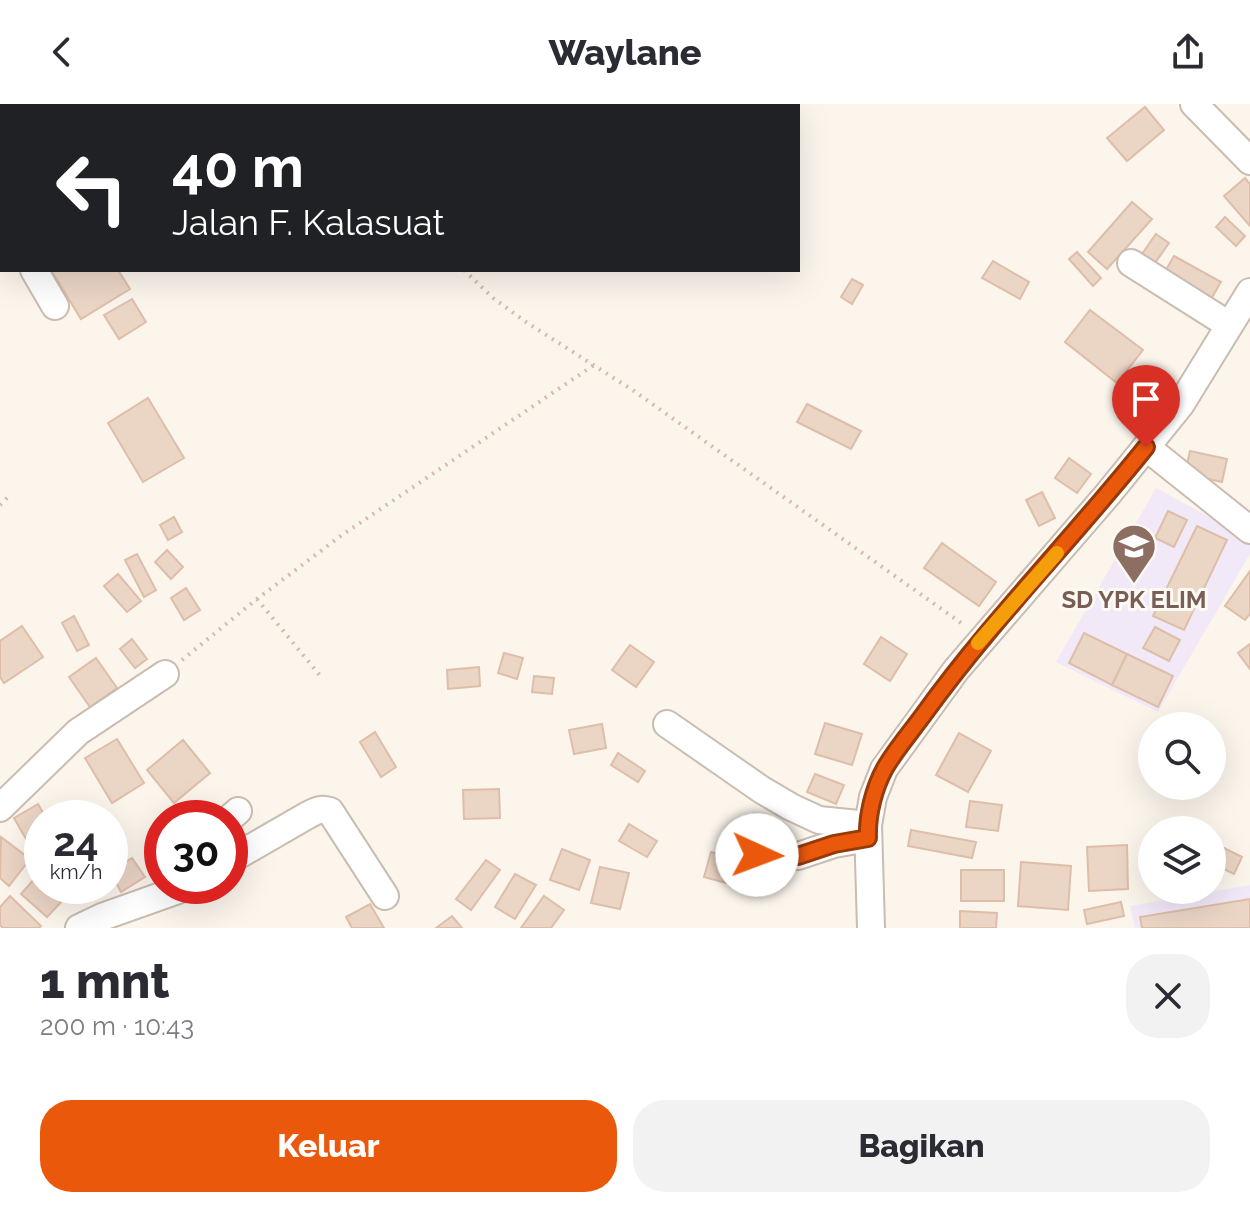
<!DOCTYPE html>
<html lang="id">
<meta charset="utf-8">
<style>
:root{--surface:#fff;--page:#f2f2f3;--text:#2b2b33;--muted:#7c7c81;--accent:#ea580c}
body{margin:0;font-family:Raleway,sans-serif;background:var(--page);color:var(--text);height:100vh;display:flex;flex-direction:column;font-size:30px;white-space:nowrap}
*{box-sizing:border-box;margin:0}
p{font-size:26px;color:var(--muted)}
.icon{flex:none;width:44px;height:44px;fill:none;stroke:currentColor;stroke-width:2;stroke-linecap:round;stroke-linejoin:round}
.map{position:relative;height:824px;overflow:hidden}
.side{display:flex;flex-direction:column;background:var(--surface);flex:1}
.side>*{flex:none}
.guide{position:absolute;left:0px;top:0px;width:800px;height:168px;box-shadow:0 8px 32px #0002;background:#202124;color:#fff;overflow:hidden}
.tools{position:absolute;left:1138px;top:608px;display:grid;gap:16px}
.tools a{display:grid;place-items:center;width:88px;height:88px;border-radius:50%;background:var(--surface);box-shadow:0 8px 32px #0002;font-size:40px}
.speed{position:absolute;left:24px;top:696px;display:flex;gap:16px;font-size:40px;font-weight:700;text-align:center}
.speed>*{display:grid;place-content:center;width:104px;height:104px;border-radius:50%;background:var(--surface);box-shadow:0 8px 32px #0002;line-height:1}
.speed small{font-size:20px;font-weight:400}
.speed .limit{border:12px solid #d22;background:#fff;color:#111}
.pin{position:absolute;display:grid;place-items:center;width:68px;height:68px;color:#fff;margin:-82px -34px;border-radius:50% 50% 50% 0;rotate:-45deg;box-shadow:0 0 8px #0007}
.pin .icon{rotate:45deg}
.me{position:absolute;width:88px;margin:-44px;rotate:92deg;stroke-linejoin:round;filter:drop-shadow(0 0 6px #0008)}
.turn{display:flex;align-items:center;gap:28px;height:168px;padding:0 40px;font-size:36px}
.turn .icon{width:104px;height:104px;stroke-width:2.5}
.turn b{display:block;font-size:56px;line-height:68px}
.round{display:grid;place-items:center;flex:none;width:84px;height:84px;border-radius:32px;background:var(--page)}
.headline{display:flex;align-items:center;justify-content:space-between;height:136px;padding:0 40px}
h1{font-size:48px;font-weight:800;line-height:60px}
.button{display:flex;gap:16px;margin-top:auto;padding:16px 40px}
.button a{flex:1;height:92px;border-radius:32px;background:var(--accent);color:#fff;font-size:32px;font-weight:800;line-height:92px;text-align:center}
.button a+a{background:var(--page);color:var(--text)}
header{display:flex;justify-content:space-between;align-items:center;height:104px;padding:0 40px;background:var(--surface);font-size:36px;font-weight:800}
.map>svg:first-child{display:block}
.education{fill:#f2e9f8;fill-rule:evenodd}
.building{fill:#ebd5c5;stroke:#debea9;stroke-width:2}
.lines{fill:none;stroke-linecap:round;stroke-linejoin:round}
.minor-casing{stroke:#cabcb0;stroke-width:30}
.path{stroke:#d3baaa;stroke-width:4;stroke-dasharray:2 6;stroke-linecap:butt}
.minor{stroke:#fff;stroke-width:26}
.route-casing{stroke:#983908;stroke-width:20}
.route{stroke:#ea580c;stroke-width:14}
.slow{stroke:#f59e0b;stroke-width:14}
.labels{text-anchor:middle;stroke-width:6;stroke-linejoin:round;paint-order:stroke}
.education-label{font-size:24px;font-weight:bold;fill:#785e54;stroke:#fdf9f3}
</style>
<header><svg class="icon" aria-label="back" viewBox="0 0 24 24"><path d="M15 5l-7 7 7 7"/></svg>Waylane<svg class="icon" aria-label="share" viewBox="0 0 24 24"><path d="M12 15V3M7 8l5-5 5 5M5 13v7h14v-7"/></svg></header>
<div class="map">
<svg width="1250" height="824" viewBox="0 0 1250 824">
<rect width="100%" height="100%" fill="#fbf5ec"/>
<!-- education -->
<g class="education">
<path d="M1156,384L1250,435V450L1158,608L1056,558ZM1196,422L1227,436L1183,526L1154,511ZM1154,523L1180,536L1169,557L1143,544ZM1084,529L1173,572L1158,602L1069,560Z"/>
<polygon points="1250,781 1250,795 1141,813 1142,824 1135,824 1130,802"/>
</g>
<!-- building -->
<g class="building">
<polygon points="1145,3 1164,26 1127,57 1107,34"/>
<polygon points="1245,74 1250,80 1250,122 1224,92"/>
<polygon points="1132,98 1152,115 1107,165 1088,148"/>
<polygon points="1225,113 1245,132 1236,142 1216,123"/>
<polygon points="1156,130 1169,139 1155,159 1142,150"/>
<polygon points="1077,148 1101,174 1093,182 1069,155"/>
<polygon points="1174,152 1221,178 1210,197 1163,171"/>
<polygon points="993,157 1029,178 1020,195 982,174"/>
<polygon points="51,166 118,166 130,185 81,215"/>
<polygon points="852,175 863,181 852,200 841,193"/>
<polygon points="132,195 146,218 119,235 104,211"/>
<polygon points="1090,206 1143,246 1117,279 1065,238"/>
<polygon points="148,294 184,354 143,378 108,319"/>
<polygon points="807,300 861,327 851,345 797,318"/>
<polygon points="1190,347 1227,355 1222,378 1185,370"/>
<polygon points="1069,354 1091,370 1077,389 1055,374"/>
<polygon points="1042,388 1055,414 1039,422 1026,396"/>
<polygon points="1168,407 1187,416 1174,443 1155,434"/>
<polygon points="174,413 182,428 168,436 160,421"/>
<polygon points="1197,422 1227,436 1184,526 1153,512"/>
<polygon points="942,439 996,478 979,502 924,464"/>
<polygon points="167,446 183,463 171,475 155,458"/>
<polygon points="137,450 156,486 144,493 125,456"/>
<polygon points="1250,467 1250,510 1245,516 1225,502"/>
<polygon points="118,470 141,497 127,508 104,482"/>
<polygon points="186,484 200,506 184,516 171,494"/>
<polygon points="74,512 89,541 77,547 62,519"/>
<polygon points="22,522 43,553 4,579 0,573 0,537"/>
<polygon points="1155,523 1180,536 1169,557 1143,544"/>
<polygon points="1084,529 1127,550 1112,581 1069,559"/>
<polygon points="881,533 907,550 890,577 864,560"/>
<polygon points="132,535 147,555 135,564 120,545"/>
<polygon points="1250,540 1250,565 1238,549"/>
<polygon points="630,541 654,558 636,583 612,566"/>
<polygon points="504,549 523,554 517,575 498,569"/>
<polygon points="1127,550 1173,572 1158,603 1112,581"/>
<polygon points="96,554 117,584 90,603 69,573"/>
<polygon points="479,563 480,582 448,585 447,566"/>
<polygon points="534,572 554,574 552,590 532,588"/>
<polygon points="825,619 862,630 852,661 815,650"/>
<polygon points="602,620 606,644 574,650 569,626"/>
<polygon points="375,628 396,663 381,673 360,638"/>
<polygon points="959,629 991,647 968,688 936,671"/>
<polygon points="117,635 144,679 112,699 85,654"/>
<polygon points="183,636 210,669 174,699 147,666"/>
<polygon points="618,649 645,667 638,678 611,661"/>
<polygon points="815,670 844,681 836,700 807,688"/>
<polygon points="499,685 500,714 464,715 463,686"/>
<polygon points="970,697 1002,701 998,727 966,723"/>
<polygon points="38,700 46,714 42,714 42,751 37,754 14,714"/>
<polygon points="629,720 657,737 647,753 619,737"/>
<polygon points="911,726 976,738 972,754 908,742"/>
<polygon points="1,733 30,755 9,782 0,774"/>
<polygon points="1127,741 1128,785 1089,787 1087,743"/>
<polygon points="1222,743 1242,753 1234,770 1213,760"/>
<polygon points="562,745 590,756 579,786 550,776"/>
<polygon points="711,748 733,754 726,779 704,773"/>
<polygon points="132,754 145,773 121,788 110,767"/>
<polygon points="486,756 500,766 471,806 456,795"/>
<polygon points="1021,758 1071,762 1068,806 1018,802"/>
<polygon points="600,763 629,769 620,805 591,799"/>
<rect x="961" y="766" width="43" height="31"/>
<polygon points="515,770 536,781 515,815 495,803"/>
<polygon points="36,773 42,779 42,782 45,782 62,797 47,813 21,790"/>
<polygon points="10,792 41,822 39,824 3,824 0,821 0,803"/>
<polygon points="544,792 564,806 551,824 521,824"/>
<polygon points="1250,795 1250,824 1142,824 1140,813"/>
<polygon points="1121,798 1124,812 1087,820 1084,806"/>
<polygon points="370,800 384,824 352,824 346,813"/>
<polygon points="960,807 997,809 996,824 960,824"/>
<polygon points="452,812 462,824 436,824"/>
</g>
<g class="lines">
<!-- minor casing -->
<g class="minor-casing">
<g id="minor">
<polyline points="1194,0 1250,57"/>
<polyline points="0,100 2,105"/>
<polyline points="1131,159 1229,221"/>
<polyline points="34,166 55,202"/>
<polyline points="1146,343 1250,426"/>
<polyline points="667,620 762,686 791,703 819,716 868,721"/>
<polyline points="0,704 78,628 165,570"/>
<polyline points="230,714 238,707"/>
<polyline points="757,751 780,753 798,752 834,740 868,734"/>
<path d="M230,756L308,711C316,707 320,704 330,707L385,792"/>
<polyline points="79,824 102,813 178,786 179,782"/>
<polyline points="871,824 868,721 873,693 884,665 956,566 1108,390 1181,300 1250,188"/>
</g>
</g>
<!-- path -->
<g class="path">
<polyline points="324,0 326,2"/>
<polyline points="464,166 493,194 526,218 634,287 964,521"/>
<polyline points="0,401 10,391"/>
<polyline points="257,495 322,574"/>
<polyline points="182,556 257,495 342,431 594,261"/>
</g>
<!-- minor -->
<use href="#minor" class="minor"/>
</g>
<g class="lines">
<!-- route casing -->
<g class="route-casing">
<path id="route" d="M757,751L780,753L798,752L834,740L868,734C867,711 874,684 885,664C896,645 911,628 924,610C992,516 1074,433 1146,343"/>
</g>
<!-- route -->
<use href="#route" class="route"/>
<!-- slow -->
<polyline class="slow" points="978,539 1057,449"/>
</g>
<!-- icons -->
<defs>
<g id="school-pin" transform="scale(2.3)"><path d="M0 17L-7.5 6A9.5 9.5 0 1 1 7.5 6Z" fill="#8d6e63" stroke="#fdf9f3"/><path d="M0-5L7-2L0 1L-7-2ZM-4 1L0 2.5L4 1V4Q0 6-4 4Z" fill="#fff"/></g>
</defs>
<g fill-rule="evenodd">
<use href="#school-pin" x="1134" y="442"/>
</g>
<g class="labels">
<!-- education labels -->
<g class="education-label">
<text x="1134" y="504">SD YPK ELIM</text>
</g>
</g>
</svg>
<div class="tools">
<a><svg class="icon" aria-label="search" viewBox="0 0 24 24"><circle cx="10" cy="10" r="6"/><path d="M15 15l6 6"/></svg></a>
<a><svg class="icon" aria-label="layers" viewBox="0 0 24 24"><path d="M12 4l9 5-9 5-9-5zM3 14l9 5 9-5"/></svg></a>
</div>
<div class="speed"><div>24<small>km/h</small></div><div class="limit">30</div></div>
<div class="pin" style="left:1146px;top:343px;background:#d93025"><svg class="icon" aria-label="arrive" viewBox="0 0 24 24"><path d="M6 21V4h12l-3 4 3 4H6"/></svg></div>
<svg class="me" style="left:757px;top:751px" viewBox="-20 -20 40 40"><circle r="19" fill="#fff"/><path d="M0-13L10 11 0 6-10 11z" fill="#ea580c"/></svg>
<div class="guide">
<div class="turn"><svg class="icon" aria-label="left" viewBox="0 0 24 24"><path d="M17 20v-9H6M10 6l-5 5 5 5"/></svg><div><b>40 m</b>Jalan F. Kalasuat</div></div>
</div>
</div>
<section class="side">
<div class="headline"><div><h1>1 mnt</h1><p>200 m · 10:43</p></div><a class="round"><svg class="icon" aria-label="close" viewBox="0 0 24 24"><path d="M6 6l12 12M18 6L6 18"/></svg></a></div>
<div class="button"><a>Keluar</a><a>Bagikan</a></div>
</section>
